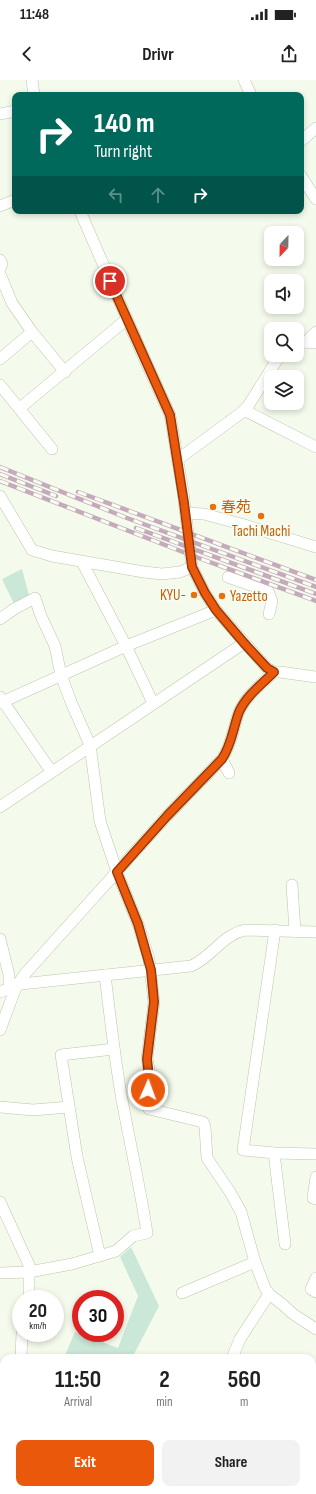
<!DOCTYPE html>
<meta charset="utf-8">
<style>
:root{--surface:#fff;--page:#f2f2f2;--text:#222;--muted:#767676;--accent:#ea580c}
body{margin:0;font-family:"Sofia Sans Condensed","Noto Sans JP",sans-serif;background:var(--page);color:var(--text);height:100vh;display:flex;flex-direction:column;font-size:15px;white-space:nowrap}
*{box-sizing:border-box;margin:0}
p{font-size:13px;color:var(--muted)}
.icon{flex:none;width:22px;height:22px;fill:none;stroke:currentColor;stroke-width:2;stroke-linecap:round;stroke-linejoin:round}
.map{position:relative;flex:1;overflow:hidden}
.side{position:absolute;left:0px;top:1274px;width:316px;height:140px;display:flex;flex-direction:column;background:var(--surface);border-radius:12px 12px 0 0;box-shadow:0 2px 6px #0003}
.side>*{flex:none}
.guide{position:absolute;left:12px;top:12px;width:292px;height:122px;border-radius:8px;box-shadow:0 2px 6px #0003;background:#00695c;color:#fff;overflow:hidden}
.needle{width:26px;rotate:202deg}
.fabs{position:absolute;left:264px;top:146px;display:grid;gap:8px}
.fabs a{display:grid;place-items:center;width:40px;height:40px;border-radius:8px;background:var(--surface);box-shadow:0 2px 6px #0003;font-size:20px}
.speed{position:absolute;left:12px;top:1210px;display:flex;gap:8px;font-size:20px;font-weight:700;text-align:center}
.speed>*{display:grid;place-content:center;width:52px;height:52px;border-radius:50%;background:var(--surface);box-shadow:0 2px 6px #0003;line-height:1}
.speed small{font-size:10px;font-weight:400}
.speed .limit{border:6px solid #d22;background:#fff;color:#111}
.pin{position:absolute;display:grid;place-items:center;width:34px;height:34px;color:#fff;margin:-17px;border:2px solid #fff;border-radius:50%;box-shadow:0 1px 4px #0007}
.me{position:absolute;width:44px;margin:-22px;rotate:2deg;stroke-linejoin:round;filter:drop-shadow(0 0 3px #0008)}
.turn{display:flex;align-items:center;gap:14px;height:84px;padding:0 16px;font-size:18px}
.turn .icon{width:52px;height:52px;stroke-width:2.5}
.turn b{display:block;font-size:28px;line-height:34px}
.lanes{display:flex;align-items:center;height:38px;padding:0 16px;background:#0003;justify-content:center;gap:20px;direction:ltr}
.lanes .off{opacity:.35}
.eta{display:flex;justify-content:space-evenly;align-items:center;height:68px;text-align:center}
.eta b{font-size:24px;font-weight:700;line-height:28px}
.action{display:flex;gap:8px;margin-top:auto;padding:8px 16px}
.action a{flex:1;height:46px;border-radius:8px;background:var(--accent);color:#fff;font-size:16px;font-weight:700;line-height:46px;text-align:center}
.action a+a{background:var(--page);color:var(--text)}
.status{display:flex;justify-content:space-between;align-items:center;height:28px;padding:0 20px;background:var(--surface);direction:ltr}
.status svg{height:11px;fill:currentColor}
header{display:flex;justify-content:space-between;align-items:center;height:52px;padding:0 16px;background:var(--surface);font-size:18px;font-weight:700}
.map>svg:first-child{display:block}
.green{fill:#cbe7d8}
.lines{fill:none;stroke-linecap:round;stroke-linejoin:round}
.minor-casing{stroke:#bdc5ab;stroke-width:12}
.minor{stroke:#fff;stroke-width:11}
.rail-casing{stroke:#c4aaba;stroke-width:4.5}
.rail{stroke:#f8fdf2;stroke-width:3;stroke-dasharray:9;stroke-linecap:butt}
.route-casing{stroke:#983908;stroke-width:10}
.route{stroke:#ea580c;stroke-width:7}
.food-dot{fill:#e8710a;stroke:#f8fdf2;stroke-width:1.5}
.labels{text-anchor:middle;stroke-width:3;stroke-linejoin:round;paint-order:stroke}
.food-label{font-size:15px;fill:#c56008;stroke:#f8fdf2;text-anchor:start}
</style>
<div class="status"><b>11:48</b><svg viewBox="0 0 49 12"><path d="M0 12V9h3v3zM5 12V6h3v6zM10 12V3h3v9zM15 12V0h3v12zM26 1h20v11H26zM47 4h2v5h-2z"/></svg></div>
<header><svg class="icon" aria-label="back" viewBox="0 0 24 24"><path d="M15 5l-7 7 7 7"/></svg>Drivr<svg class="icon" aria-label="share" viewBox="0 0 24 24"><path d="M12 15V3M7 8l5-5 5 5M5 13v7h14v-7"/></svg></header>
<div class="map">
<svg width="316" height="1414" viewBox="0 0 316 1414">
<rect width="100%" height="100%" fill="#f4fbec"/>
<!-- green -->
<g class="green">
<polygon points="22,489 30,519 14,524 2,499"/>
<polygon points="131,1167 159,1226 132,1278 67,1278 66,1273 75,1252 118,1268 138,1216 120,1177"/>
</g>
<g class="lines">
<!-- minor casing -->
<g class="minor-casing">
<g id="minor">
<polyline points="32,0 34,15"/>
<polyline points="244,0 251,15"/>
<polyline points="0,34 15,31"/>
<polyline points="301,61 316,48"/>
<polyline points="301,96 316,119"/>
<polyline points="0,126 15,120"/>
<polyline points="80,131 141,271 170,335 183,412 192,487 205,513 216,530 267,588 274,592"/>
<polyline points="0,180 2,184 0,188"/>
<polyline points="0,194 12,223 32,252 65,292"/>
<polyline points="306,262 316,252"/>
<polyline points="297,264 306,262 316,263"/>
<polyline points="0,279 32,252"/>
<polyline points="0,305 52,369"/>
<polyline points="20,328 127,239"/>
<polyline points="244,330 316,367"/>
<polyline points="177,380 241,333 248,326 280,275"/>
<polyline points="0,416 32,470 52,476 144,492 162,494 180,492 192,487"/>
<polyline points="186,433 204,434 241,444 316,467"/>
<polyline points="82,482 126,566 153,623"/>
<polyline points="228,497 268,511 272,521 269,534"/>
<polyline points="0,539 14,529 35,518 41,536 55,566 61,595 71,622 90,665 100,741 117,792 138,844 149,879 154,922 147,979 149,989 148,1021 149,1029 203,1042 205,1047 207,1078 230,1112 241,1132 255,1182 265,1208 269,1214 282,1224 293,1234 316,1249"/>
<polyline points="0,617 51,691"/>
<polyline points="0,623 126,566 216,530"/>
<polyline points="222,679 229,693"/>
<polyline points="0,727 244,563"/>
<polyline points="292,805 295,851"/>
<polyline points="275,850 243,1070 274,1073 316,1074"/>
<polyline points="0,859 9,895 9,902 16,907"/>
<path d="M0,912L21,904L191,886C212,877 222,855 245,850L316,852"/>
<path d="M0,950L16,907L24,895L167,736L222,679C232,664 233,648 239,632C246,616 262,604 274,592H280L316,597"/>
<polyline points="0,1027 33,1030 69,1027"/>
<polyline points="274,1073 285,1164"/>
<polyline points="316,1097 313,1118 316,1119"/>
<polyline points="0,1122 29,1185 29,1219"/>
<polyline points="100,1176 77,1077 61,975 114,969"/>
<path d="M0,1193L29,1192L72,1184L116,1171L133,1156L147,1153C140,1106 129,1060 121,1014C114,974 110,935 105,895"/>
<polyline points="316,1198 311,1209 316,1212"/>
<polyline points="182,1213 255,1182"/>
<polyline points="21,1278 22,1253"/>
<polyline points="232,1278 240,1259 269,1214"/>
<polyline points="312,1339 316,1340"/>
<polyline points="0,1395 4,1389"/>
<polyline points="42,1410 47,1414"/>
</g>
</g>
<!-- minor -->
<use href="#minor" class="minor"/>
<!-- rail casing -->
<g class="rail-casing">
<g id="rail">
<polyline points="0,387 127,438 316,507"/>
<polyline points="0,394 56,416"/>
<polyline points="0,401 196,477 316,521"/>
<polyline points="78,412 316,500"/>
<polyline points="136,448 316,514"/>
</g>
</g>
<!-- rail -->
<use href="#rail" class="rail"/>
</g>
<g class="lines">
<!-- route casing -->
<g class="route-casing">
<path id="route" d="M110,201L170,335L184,423L192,487L205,513L216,530L244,563L267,588L274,592C262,604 246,616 239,632C233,648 232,664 222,679L167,736L117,792L138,844L151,890L154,922L147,979L148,988V1010"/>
</g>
<!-- route -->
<use href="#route" class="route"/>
</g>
<!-- markers -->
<g class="food-dot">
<circle cx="213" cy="427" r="4"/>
<circle cx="261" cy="436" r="4"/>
<circle cx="194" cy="515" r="4"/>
<circle cx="222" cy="516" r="4"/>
</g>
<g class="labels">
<!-- food labels -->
<g class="food-label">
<text x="221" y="432">春苑</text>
<text x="261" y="456" text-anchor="middle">Tachi Machi</text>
<text x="186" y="520" text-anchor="end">KYU-</text>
<text x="230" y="521">Yazetto</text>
</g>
</g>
</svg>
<div class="fabs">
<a><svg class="needle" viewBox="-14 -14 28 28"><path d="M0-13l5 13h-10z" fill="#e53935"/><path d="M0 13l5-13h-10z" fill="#767676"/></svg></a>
<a><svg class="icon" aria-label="sound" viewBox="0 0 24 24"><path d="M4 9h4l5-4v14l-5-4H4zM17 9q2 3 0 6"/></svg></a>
<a><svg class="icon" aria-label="search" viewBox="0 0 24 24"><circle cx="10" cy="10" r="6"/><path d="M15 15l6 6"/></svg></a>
<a><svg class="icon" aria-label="layers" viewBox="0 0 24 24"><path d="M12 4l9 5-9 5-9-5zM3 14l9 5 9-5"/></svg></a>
</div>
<div class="speed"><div>20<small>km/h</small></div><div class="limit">30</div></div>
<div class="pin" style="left:110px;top:201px;background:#d93025"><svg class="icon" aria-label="arrive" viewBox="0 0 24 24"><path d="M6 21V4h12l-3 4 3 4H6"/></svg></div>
<svg class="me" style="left:148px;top:1010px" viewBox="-20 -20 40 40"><circle r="17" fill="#ea580c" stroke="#fff" stroke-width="3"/><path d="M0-11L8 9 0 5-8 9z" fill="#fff"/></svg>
<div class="guide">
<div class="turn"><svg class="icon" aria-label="right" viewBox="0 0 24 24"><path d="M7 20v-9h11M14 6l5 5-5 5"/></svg><div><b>140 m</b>Turn right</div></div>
<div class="lanes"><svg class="icon off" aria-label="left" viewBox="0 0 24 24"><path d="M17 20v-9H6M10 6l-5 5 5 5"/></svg><svg class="icon off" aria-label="ahead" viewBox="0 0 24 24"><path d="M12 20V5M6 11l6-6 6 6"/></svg><svg class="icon" aria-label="right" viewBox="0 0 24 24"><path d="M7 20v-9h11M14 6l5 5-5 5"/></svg></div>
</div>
<section class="side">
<div class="eta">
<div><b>11:50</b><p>Arrival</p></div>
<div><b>2</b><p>min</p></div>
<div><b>560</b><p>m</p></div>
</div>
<div class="action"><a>Exit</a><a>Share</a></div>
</section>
</div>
